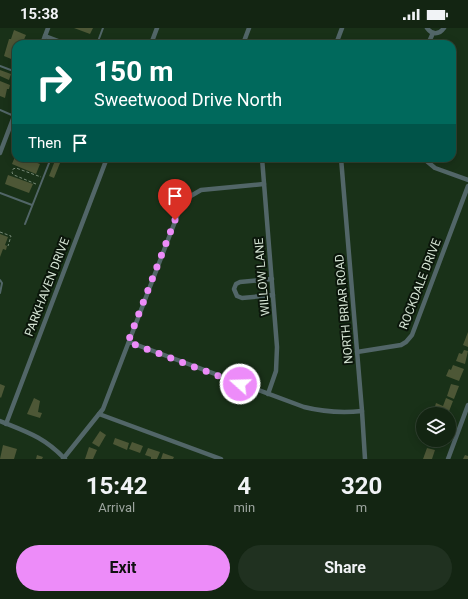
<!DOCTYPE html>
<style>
:root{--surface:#132512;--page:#203120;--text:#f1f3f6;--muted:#9da59f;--line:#324232;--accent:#ed8cf9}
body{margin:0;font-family:Roboto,sans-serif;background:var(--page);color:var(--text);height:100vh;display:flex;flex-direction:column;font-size:15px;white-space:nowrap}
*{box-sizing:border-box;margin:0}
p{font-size:13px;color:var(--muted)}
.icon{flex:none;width:22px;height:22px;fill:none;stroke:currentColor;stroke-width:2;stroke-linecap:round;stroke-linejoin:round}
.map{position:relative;height:431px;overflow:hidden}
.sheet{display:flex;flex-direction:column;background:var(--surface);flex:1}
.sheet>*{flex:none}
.top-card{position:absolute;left:12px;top:12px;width:444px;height:122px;border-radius:12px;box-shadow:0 2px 10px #0003,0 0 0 1px var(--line);background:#00695c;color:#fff;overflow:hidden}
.fabs{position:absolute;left:416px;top:379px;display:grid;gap:8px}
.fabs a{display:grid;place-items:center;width:40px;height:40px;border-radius:50%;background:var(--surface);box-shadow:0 2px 10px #0003,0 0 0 1px var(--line);font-size:20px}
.pin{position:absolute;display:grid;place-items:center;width:34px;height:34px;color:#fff;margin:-41px -17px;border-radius:50% 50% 50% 0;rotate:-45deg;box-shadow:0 0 4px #0007}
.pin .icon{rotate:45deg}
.me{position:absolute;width:44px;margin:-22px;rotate:290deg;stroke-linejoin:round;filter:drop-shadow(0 0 3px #0008)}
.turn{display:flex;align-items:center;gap:14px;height:84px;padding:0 16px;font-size:18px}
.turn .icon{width:52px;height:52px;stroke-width:2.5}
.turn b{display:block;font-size:28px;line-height:34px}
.then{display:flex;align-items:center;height:38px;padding:0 16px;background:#0003;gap:8px;font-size:15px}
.eta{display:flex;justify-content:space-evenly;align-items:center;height:68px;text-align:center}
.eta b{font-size:24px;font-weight:700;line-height:28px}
.primary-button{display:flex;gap:8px;margin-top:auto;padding:8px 16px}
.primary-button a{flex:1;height:46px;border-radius:24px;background:var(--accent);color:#111;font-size:16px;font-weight:700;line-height:46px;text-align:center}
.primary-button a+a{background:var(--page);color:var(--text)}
.status{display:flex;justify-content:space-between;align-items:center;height:28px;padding:0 20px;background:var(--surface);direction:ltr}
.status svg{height:11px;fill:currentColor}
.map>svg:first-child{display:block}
.building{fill:#4d5736}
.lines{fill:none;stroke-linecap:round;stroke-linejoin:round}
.path{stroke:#778a76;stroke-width:1;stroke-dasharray:3 2;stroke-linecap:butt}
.service{stroke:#526668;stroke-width:2}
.minor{stroke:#526668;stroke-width:4.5}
.route{stroke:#ed8cf9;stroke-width:7;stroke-dasharray:0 12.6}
.labels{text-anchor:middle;stroke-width:4;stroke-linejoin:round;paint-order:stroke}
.street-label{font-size:12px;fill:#d5e4d4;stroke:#0b160b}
</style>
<div class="status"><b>15:38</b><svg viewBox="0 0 49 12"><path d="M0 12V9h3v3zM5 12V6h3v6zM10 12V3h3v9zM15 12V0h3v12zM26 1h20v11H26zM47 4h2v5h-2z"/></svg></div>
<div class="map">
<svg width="468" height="431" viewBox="0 0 468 431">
<rect width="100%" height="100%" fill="#193118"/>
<!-- building -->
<g class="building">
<polygon points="74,0 93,0 90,6"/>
<polygon points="14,2 26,7 22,16 16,16 16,33 4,28 9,11 11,11"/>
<polygon points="0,42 11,46 9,52 0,48"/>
<polygon points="0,53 10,57 9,61 7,61 5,70 0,68"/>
<polygon points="16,126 16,130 24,130 40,136 36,146 12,136"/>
<polygon points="56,130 62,130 54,150 49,148"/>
<polygon points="8,147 33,156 29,165 5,156"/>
<polygon points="0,206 8,209 5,217 7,218 6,222 3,221 0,229"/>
<polygon points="468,304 468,319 463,317"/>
<polygon points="464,322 468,323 465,336 456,333 459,325 462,326"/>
<polygon points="453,337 464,341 459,353 446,348 449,341 451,342"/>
<polygon points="0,356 5,358 1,370 0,369"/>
<polygon points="451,356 459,358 454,371 447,368"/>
<polygon points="34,370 40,373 38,384 42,385 40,390 27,386"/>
<polygon points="446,370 453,373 448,386 443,386 434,382 436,375 443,378"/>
<polygon points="100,403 106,407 99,419 92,415"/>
<polygon points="115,410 129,415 127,422 113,416"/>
<polygon points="426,412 438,412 435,420 425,416"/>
<polygon points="132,414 143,418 140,425 129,421"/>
<polygon points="3,417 17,421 14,431 0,431"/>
<polygon points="89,419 97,422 93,431 85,431"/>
<polygon points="148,420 160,424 157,431 151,431 151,429 145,427"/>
<polygon points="427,420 435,422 432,431 423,431"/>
<polygon points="163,425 174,429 173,431 161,431"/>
<polygon points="37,427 43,429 42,431 36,431"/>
<polygon points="465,427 468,428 468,431 463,431"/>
</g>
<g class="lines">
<!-- path -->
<g class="path">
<polyline points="36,156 14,147 12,145 13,141 16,140 41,149"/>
<polyline points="0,204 11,208 8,218"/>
</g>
<!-- service -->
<g class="service">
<polyline points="97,16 103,0"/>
<polyline points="0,38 16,44"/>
<polyline points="0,82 14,88"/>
<polyline points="0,165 32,177"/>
<polyline points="25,196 51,130"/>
<polyline points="0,252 2,255 0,265"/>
</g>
<!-- minor -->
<g class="minor">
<path d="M427,0C432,7 439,7 444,0"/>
<polyline points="45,8 66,16"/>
<polyline points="42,16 48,0"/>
<polyline points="151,16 157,0"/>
<polyline points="243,16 249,0"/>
<polyline points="336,16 342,0"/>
<polyline points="428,16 433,5"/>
<polyline points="0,125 16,83"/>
<polyline points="262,130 277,319 276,343 268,366"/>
<polyline points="341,130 362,383 365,431"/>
<polyline points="423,130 435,140 468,152"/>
<polyline points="272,251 240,254 236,256 234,261 237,268 242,270 273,267"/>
<path d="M129,314L304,379C324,384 342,385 362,383"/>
<polyline points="357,324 401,317 406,314 412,307 468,158"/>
<polyline points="99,386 221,431"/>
<path d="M0,393C27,404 44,409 65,431"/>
<polyline points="6,396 107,130"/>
<polyline points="63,431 103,381 181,178 189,169 201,162 264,156"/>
<polyline points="448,431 468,377"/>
</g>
</g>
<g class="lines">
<!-- route -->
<polyline class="route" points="175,192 128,314 240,356"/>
</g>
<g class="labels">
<!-- street labels -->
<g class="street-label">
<text transform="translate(262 249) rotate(-95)" y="4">WILLOW LANE</text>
<text transform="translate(420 256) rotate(-69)" y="4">ROCKDALE DRIVE</text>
<text transform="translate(47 259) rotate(-69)" y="4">PARKHAVEN DRIVE</text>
<text transform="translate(344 281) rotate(-95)" y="4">NORTH BRIAR ROAD</text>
</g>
</g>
</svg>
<div class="fabs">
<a><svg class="icon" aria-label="layers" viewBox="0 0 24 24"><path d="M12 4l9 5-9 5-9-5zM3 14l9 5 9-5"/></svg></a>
</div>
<div class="pin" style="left:175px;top:192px;background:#d93025"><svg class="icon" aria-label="arrive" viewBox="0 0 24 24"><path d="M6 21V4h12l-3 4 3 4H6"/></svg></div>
<svg class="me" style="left:240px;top:356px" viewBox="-20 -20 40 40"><circle r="17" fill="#ed8cf9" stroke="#fff" stroke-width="3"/><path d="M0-11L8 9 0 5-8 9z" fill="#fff"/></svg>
<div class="top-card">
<div class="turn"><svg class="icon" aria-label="right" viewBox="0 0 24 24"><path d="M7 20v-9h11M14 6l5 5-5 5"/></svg><div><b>150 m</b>Sweetwood Drive North</div></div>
<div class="then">Then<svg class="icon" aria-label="arrive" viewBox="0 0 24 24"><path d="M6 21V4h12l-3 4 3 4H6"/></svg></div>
</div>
</div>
<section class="sheet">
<div class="eta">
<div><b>15:42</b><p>Arrival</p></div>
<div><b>4</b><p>min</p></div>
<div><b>320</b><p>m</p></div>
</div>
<div class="primary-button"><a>Exit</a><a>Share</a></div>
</section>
